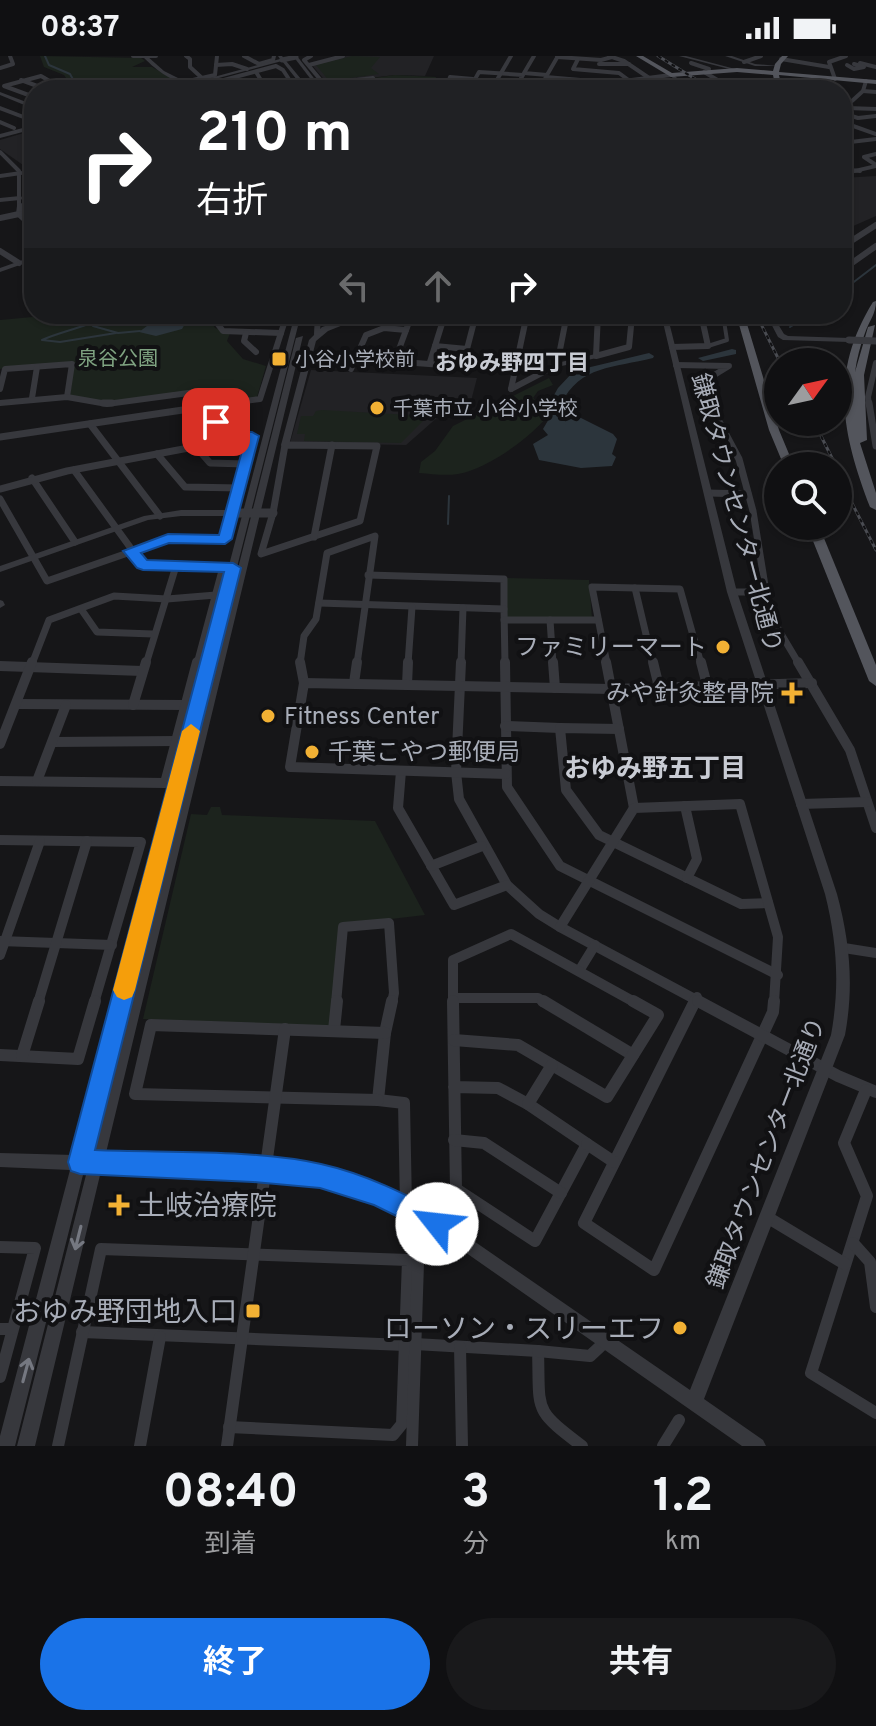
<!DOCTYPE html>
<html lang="ja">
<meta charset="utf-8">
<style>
:root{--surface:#101012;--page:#19191b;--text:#f1f3f6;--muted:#9c9d9f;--line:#303032;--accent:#1a73e8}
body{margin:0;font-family:Overpass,"Noto Sans JP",sans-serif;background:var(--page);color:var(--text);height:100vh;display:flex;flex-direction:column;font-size:30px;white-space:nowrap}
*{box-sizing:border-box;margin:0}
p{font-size:26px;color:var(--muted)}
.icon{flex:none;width:44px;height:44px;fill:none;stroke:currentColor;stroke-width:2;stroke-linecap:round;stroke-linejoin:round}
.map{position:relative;height:1390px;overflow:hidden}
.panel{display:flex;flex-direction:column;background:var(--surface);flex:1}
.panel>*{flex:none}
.hud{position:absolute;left:24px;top:24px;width:828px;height:244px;border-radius:32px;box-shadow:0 2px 6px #0004,0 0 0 2px var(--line);background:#202124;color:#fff;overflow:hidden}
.needle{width:52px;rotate:57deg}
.tools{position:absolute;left:764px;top:292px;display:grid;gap:16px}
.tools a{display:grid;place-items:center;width:88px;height:88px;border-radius:50%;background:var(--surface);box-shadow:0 2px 6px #0004,0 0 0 2px var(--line);font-size:40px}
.pin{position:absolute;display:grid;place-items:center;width:68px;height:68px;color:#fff;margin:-34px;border-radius:16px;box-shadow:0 4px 12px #0006}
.me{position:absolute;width:88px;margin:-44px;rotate:299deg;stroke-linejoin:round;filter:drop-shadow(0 0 6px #0008)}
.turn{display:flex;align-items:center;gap:28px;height:168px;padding:0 40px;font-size:36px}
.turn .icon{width:104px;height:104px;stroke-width:2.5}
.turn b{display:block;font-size:56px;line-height:68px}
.lanes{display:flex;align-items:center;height:76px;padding:0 40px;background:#0003;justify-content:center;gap:40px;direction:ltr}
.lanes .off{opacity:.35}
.eta{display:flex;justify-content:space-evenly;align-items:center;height:136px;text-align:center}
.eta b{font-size:48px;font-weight:700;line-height:56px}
.cta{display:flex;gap:16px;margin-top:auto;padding:16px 40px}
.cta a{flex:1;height:92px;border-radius:48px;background:var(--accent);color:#fff;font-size:32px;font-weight:700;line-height:92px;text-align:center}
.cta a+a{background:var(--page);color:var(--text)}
.status{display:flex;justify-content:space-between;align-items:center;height:56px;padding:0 40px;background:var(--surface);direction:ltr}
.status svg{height:22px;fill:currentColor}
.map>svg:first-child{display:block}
.built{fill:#222225}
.green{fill:#1c231d}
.water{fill:#2c353c}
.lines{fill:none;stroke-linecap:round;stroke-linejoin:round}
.stream{stroke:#2c353c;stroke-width:2}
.river{fill:#2c353c;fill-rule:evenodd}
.pedestrian{stroke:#37383d;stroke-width:4}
.minor-far4{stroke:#37383d;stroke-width:4}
.minor-far3{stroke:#37383d;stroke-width:6}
.minor-far2{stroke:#37383d;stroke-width:7}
.minor-far1{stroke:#37383d;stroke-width:10}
.minor{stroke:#37383d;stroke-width:12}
.tertiary{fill:#37383d;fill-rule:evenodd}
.primary{fill:#53555c;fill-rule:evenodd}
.rail-casing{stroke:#4a4c52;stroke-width:3}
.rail{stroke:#111113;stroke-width:2;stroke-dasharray:4;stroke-linecap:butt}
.tertiary-bridge-far2{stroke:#37383d;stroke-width:5}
.tertiary-bridge-far1{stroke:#37383d;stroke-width:7}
.tertiary-bridge{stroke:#37383d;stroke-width:9}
.oneway{stroke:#757881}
.route{fill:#1a73e8;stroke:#114b97;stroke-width:2}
.slow{fill:#f59e0b}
.poi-dot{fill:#f2b134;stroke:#111113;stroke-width:3}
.labels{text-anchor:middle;stroke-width:8;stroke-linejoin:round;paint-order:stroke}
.far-park-label{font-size:20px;fill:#7fa381;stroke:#111113}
.far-poi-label{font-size:20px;fill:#a8adb8;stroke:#111113;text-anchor:start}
.far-neighbourhood-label{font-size:22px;font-weight:bold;fill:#c9ccd4;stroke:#111113}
.street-label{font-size:24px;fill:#a8adb8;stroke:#111113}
.poi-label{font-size:24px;fill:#a8adb8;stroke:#111113;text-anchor:end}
.neighbourhood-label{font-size:26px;font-weight:bold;fill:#c9ccd4;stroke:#111113}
.near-poi-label{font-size:28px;fill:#a8adb8;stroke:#111113;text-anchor:end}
</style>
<div class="status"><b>08:37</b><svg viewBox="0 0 49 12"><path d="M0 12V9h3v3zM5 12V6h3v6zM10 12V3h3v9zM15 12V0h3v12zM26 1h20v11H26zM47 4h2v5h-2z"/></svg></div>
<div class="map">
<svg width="876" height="1390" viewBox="0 0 876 1390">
<rect width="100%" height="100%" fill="#161618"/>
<!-- built -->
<g class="built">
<polygon points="346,0 434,0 425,20 395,19 327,27 312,9"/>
<polygon points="34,74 34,126 27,127 26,111 0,93 0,84"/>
<polygon points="876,120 876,160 842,175 842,122"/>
<polygon points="311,314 477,322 471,345 439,360 406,389 290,387"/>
</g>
<!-- green -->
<g class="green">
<polygon points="40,0 141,2 145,5 132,11 152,11 183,29 162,34 74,34 64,19 44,11"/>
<polygon points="352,0 380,1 371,12 379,18 329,25 316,9"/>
<polygon points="395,19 436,21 434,34 383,34 374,22"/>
<polygon points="65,258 207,258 215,272 230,277 227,285 243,303 266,310 257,341 209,350 199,335 110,347 70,340 74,307 0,313 0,264"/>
<path d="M549,322L553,329L538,335L533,342L552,355C532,381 489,412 458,418C446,420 432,418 419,417L421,406L435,395L453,370Z"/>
<polygon points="322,354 428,360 401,387 304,385 305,378 297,378 301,360 313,360 316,355"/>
<polygon points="507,522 589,524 592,563 507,561"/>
<polygon points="211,751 220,751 222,759 375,765 425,859 340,869 330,970 143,963 191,758 207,759"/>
</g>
<!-- water -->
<g class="water">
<polygon points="154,258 176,258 186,266 182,273 156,280 139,276 147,270 146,264"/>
<polygon points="565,349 572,352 569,356 613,378 617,383 612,398 616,401 612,410 581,412 539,404 533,388 548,379 543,373 553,356"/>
</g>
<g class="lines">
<!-- stream -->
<g class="stream">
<polyline points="45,0 49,9 70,18 79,34"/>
<polyline points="842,235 876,209"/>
<path d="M107,258C87,272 64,274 42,284L60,286L116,277"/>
<polyline points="93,270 118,277 140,275"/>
<polyline points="790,271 811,258"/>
<polyline points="448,468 449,440"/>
</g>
<!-- river -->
<g class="river">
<polygon points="732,293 736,294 736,298 703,305 698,302"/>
<path d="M649,297L654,300L653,302C614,312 580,309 561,348L576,367L574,369H566L549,348L558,332L574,315Z"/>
</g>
<!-- pedestrian -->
<g class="pedestrian">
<polyline points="708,290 727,284 724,265 716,258"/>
<polyline points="557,309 596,300"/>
</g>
<!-- minor-far4 -->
<g class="minor-far4">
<polyline points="133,0 156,0"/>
<polyline points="186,0 190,3 190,11 202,22"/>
<polyline points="244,0 259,8 273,4 274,0"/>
<polyline points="311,0 304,4 329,34"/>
<polyline points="534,0 524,17 547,19 558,0"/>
<polyline points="609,0 624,5 661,30 659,34"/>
<polyline points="557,1 601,4 612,1"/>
<polyline points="578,3 573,13 619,17 638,31 637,34"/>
<polyline points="781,3 829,11"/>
<polyline points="744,6 761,0"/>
<polyline points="691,7 709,13"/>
<polyline points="860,7 876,11"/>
<polyline points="599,8 629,8"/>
<polyline points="216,9 232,8 247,13"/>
<polyline points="309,9 343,0"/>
<polyline points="847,9 854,13 864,11 854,8"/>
<polyline points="0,12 13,8 10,0"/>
<polyline points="256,16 267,34"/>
<polyline points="704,16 726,29 712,30 717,34"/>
<polyline points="835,23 829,6 846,0"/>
<polyline points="21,24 48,34"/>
<polyline points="184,26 215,19 217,0"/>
<polyline points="324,28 373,22 381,34"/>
<polyline points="684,31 701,30 705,34"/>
<polyline points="779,32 836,34"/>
<polyline points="187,34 276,10 283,14 296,34"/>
<polyline points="446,34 450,21 473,23"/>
<polyline points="469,34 479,16 523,19 514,34"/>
<polyline points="491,34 511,0"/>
<polyline points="539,34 546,21 592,25 588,34"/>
<polyline points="563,34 569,23"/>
<polyline points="613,34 616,26 671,19"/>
<polyline points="863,35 876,36"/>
<polyline points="34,41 4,30 41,20 53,27 59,34"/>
<polyline points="0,52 34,65"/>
<polyline points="847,52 876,53"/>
<polyline points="842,54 863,35 866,25"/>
<polyline points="842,57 858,62 876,60"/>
<polyline points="0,66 14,72"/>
<polyline points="842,66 876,78"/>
<polyline points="842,87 876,83"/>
<polyline points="0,96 19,115 19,152"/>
<polyline points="876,98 864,101 876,109"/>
<polyline points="842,113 860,115"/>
<polyline points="0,120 21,117"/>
<polyline points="0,144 20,142"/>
</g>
<!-- minor-far3 -->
<g class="minor-far3">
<polyline points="20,150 19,158 34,172"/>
<polyline points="0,162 19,158"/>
<polyline points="842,191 876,169"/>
<polyline points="0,195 19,207"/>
<polyline points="842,214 876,190"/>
<polyline points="210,258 223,275 281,277"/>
<polyline points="598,258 596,300 629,291 632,260"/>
<polyline points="603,258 665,262"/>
<polyline points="212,261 225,258"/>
<polyline points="240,262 269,262"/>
<polyline points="246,277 244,285 256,296"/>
<polyline points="317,278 318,258"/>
<polyline points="672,291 708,290 701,258"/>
<polyline points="309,299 469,311"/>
<polyline points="395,304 412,258 475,262 467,293 435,290"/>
<polyline points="430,306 445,258"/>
<polyline points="676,309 729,310 711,321 710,349"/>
<polyline points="351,313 366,279 384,272 406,274"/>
<polyline points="0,333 5,313 72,308 67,341"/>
<polyline points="511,333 557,309 567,258"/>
<polyline points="511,333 527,258"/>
<polyline points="32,342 37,311"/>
<polyline points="0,347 67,341 107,348 196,336 205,349"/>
<polyline points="217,349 260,343 287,258"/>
<polyline points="869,349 868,341 876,307"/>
</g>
<!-- minor-far2 -->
<g class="minor-far2">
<polyline points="103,347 112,347"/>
<polyline points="204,347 226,380"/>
<polyline points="709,347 739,403 753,455 767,542 777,571 799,608"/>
<polyline points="869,347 876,390"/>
<polyline points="90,368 160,460"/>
<polyline points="0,381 230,347"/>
<polygon points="285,389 377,390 360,465 261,498 273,457"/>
<polyline points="196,391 210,407 246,408"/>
<polyline points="157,398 185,431 240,432"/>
<polyline points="74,414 143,509 226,511"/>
<polyline points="32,422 75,486"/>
<polyline points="0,433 67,415 252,380 225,483 168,483 47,525 0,443"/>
<polyline points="708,437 748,438"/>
<polyline points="314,481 332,389"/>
<polyline points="368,519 504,523 504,553"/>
<polyline points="635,532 653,608"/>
<polyline points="732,536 767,536"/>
<polyline points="319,547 504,553 505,608"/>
<polyline points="81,553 97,576 153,578"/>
<polyline points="504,564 550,564 553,608"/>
<polyline points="550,564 598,564"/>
<polyline points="32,608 49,564 114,540 167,543 216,539"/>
<polyline points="146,608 176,510"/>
<polyline points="197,608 223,511"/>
<polyline points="300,608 304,580 316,563 327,497 375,480 357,608"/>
<polyline points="408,608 412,551"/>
<polyline points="461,608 463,552"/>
<polyline points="607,608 592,531 680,533 701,608"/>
</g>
<!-- minor-far1 -->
<g class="minor-far1">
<polyline points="300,606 304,627"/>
<polyline points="461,606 456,716 459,743 507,829 539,858 560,871 702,947"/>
<polyline points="505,606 507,731 560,810 778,919"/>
<polyline points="553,606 555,632"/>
<polyline points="606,606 634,752"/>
<polyline points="653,606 659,631"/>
<polyline points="701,606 707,629"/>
<polyline points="798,606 850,694 876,772"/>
<polyline points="0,610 142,615"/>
<polyline points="354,627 357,606"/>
<polyline points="407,629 408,606"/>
<polyline points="17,648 186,649"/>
<polyline points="133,649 146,606"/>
<polyline points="505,670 560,672"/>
<polyline points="619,673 560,672 566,734 599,779 741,848 768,847"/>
<polyline points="53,686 176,685"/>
<polyline points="0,688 32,606"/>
<polyline points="401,715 398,752 454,849 507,829"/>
<polyline points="506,718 290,711 304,627 611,633 812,627"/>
<polyline points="0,725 165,727 197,606"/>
<polyline points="37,725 66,649"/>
<polyline points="801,748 867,746"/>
<polyline points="685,750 697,803 687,822"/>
<polyline points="0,784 141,786 94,947"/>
<polyline points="431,810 482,790"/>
<polyline points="560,871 634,752 740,748 778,881 774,947"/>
<polyline points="0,885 112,889"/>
<polyline points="844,892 876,897"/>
<polyline points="0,899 40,785"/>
<polyline points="579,915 595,889"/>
<polyline points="453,942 538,942 546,947"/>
<polyline points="38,947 87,785"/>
<polyline points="336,947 343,871 389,867 394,937 392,947"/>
<polyline points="453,947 453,904 511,878 636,947"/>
<polyline points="694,947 697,941"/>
</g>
<!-- minor -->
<g class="minor">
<polyline points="392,945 385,977 378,1044 404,1047 406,1150"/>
<polyline points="453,945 456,1133 535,1185 587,1088 528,1048 498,1032 454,1031"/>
<polyline points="543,945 633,999"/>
<polyline points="695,945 584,1167 654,1214 773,956 774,945"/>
<polyline points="698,945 838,1020 876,1036"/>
<polyline points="334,974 337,945"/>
<polyline points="454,984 518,989 607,1041 658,959 633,945"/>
<polyline points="0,999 78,1003 95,945"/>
<polyline points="22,1000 39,945"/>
<polyline points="866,1034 844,1087 867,1140 811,1317 876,1357"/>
<polyline points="378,1044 135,1038 151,969 385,977"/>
<polyline points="528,1048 552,1009"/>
<polyline points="454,1084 484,1087 561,1137"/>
<polyline points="587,1088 614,1106"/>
<polyline points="767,1161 845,1208"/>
<polyline points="853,1187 870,1206 876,1251"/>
<polyline points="0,1191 35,1192 0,1321"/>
<polyline points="0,1273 12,1273"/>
<polyline points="82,1276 405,1289"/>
<path d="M415,1288L538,1295C540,1356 532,1352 582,1390"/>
<polyline points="460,1291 462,1390"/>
<polyline points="538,1295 590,1300 605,1286"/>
<polyline points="58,1390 101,1193 408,1204 402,1368 393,1379 229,1371"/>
<polyline points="140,1390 160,1281"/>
<polyline points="227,1390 285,973"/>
<polyline points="412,1390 419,1177"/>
<polyline points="663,1390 679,1364"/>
</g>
<!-- tertiary -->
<g class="tertiary">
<path d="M142,0H147L164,15L186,26C170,26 154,12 142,0Z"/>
<polygon points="278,0 282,0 310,34 305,34 282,5 174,34 166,34 280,3"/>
<polygon points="293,0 297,0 323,34 319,34"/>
<polygon points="679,0 686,0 739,14 737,15"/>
<polygon points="725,0 732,0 755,8 778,10 755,10"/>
<polygon points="669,18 673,18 689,34 684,34"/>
<polygon points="0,36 34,49 34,53 0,39"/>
<polygon points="34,69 34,73 0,82 0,78"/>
<polygon points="876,108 876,112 842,120 842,116"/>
<polygon points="34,200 34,204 0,216 0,212"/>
<path d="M295,258H301L88,1100H90L296,282L303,280L105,1101L266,1107L320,1113L378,1130L442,1163L690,1334L831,979C840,930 837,886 825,838L727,536L661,258H667L737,536L837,838C850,886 854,930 845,979L704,1343L763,1384L766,1390H742L432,1173L375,1145L320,1127L266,1121L101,1115L35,1390H17L87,1115H84L15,1390H0V1380L70,1114L0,1111V1097L74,1099Z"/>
<polygon points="361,258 371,258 328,275 316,285 289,389 288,391 282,391 281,389 309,284 322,271"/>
<polygon points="766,258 772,258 784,278 788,280 849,282 853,284 849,286 783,284 778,281"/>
<polygon points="181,454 231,454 235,457 231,460 181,460 148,464 0,516 0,510 144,460"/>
<polygon points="0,544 3,545 5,549 0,552"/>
</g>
<!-- primary -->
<g class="primary">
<polygon points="636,0 643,0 672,17 737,12 773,15 775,8 782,0 788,0 781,8 779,16 876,24 876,28 779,19 782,34 776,34 773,19 737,16 671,21"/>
<path d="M876,245C876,258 869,265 865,277C860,290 857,302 855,316L868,271L875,269L864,319L867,384L860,387L876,437V454L870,451C842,377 829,317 873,246Z"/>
<polygon points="736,258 744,258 779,374 794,410 784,410 769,374"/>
<polygon points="807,470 819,470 876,609 876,630 869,625"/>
</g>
<!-- rail casing -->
<g class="rail-casing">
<g id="rail">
<polyline points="658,0 713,34"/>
<polyline points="756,258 780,306"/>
<polyline points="814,366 836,410"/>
<polyline points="838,420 876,494"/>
</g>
</g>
<!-- rail -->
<use href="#rail" class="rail"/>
<!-- tertiary-bridge-far2 -->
<g class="tertiary-bridge-far2">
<polyline points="282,4 296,1"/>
<polyline points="184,26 196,32"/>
</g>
<!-- tertiary-bridge-far1 -->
<polyline class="tertiary-bridge-far1" points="849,284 876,285"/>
<!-- tertiary-bridge -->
<polyline class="tertiary-bridge" points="231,457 273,457"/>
</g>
<!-- one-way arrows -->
<defs><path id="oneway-shaft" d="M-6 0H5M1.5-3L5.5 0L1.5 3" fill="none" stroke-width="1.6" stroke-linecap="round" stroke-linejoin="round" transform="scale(2)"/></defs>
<g class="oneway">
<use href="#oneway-shaft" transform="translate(78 1182) rotate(104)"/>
<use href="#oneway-shaft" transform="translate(26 1314) rotate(-75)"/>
</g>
<!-- route -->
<path class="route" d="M212,363H221L230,376H252L259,380L232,483L225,488L169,487L141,497L147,504L233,507L241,512L95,1094C164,1097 255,1093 321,1108C366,1118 405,1138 446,1159L449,1168L446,1177L437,1180L374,1149L320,1132L253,1126L80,1118L71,1115L68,1106L224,516L143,514L137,512L123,495L168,478L219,479L245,384L222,383L210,366Z"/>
<!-- slow -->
<polygon class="slow" points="191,668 200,675 135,934 132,941 124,944 117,941 113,934 182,675"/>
<!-- markers -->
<g class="poi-dot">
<rect x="271" y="295" width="16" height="16" rx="4"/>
<circle cx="377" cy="352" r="8"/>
<circle cx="723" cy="591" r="8"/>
<path d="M788 625h8v8h8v8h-8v8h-8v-8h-8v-8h8z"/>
<circle cx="268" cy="660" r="8"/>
<circle cx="312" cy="696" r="8"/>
<path d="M115 1137h8v8h8v8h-8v8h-8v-8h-8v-8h8z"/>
<rect x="245" y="1247" width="16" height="16" rx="4"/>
<circle cx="680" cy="1272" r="8"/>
</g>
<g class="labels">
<!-- far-park labels -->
<g class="far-park-label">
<text x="118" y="309">泉谷公園</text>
</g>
<!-- far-poi labels -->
<g class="far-poi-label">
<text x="295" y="310">小谷小学校前</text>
<text x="393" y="359">千葉市立 小谷小学校</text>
</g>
<!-- far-neighbourhood labels -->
<g class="far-neighbourhood-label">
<text x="512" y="314">おゆみ野四丁目</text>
</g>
<!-- street labels -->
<g class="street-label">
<text transform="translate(737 457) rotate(75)" y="8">鎌取タウンセンター北通り</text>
<text transform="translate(766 1097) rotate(-69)" y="8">鎌取タウンセンター北通り</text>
</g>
<!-- poi labels -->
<g class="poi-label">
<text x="707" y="599">ファミリーマート</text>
<text x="774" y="645">みや針灸整骨院</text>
<text x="284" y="668" text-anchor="start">Fitness Center</text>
<text x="328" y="704" text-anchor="start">千葉こやつ郵便局</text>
</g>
<!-- neighbourhood labels -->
<g class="neighbourhood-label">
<text x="655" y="721">おゆみ野五丁目</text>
</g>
<!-- near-poi labels -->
<g class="near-poi-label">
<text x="137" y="1159" text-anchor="start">土岐治療院</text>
<text x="237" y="1265">おゆみ野団地入口</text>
<text x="664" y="1282">ローソン・スリーエフ</text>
</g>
</g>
</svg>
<div class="tools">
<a><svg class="needle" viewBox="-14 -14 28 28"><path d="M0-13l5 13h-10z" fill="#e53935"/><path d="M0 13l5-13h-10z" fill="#9c9d9f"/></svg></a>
<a><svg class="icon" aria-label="search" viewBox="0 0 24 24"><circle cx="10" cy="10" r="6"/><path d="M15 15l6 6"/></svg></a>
</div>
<div class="pin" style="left:216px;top:366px;background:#d93025"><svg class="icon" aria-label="arrive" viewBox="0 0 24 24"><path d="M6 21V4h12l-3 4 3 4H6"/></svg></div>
<svg class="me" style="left:437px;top:1168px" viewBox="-20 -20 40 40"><circle r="19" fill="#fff"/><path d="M0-13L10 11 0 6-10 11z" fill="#1a73e8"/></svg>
<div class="hud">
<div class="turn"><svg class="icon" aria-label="right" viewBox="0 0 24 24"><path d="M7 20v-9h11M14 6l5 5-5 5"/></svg><div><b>210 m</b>右折</div></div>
<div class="lanes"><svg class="icon off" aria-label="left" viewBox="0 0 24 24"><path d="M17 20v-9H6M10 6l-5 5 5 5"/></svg><svg class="icon off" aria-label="ahead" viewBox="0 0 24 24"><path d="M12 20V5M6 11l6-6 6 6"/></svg><svg class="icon" aria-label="right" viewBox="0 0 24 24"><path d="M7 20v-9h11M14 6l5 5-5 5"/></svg></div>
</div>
</div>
<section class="panel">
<div class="eta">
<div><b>08:40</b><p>到着</p></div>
<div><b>3</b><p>分</p></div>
<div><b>1.2</b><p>km</p></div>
</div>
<div class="cta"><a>終了</a><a>共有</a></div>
</section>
